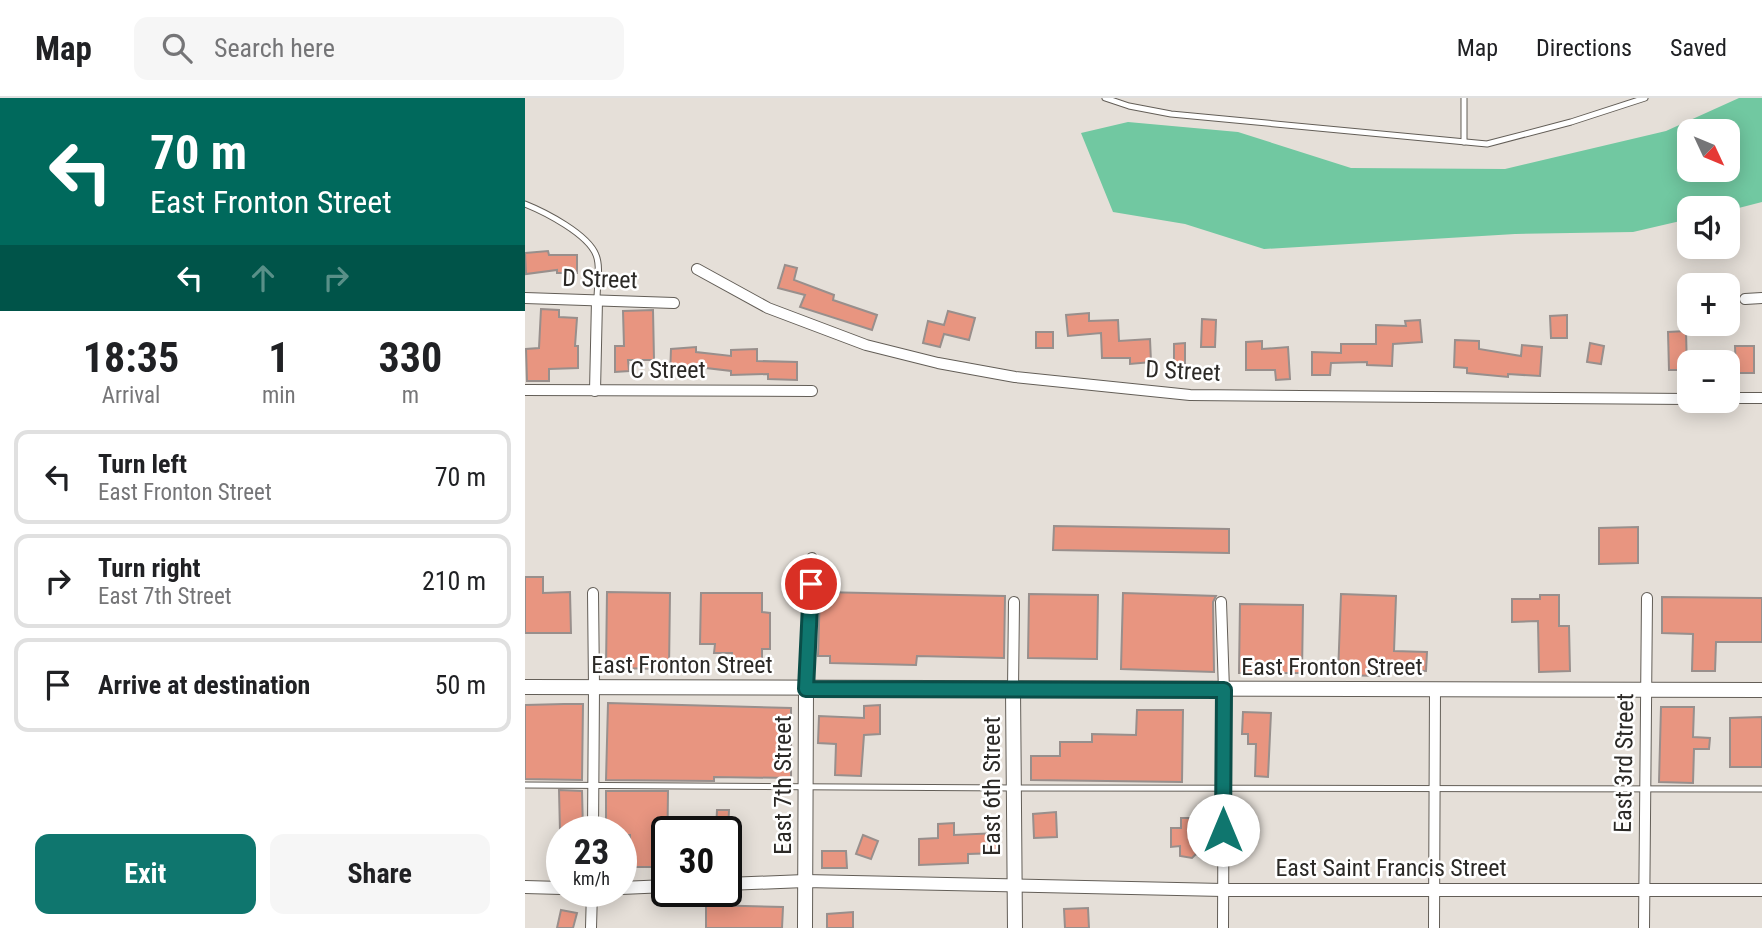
<!DOCTYPE html>
<meta charset="utf-8">
<style>
:root{--surface:#fff;--page:#f6f6f6;--text:#202124;--muted:#757577;--line:#e0e0e0;--accent:#0f766e}
body{margin:0;font-family:"Roboto Condensed",sans-serif;background:var(--page);color:var(--text);height:100vh;display:flex;flex-direction:column;font-size:26px;white-space:nowrap}
*{box-sizing:border-box;margin:0}
p{font-size:23px;color:var(--muted)}
.icon{flex:none;width:38px;height:38px;fill:none;stroke:currentColor;stroke-width:2;stroke-linecap:round;stroke-linejoin:round}
.map{position:relative;flex:1;overflow:hidden}
.side{display:flex;flex-direction:column;background:var(--surface);width:525px}
.side>*{flex:none}
.guide{background:#00695c;color:#fff;overflow:hidden}
.needle{width:46px;rotate:134deg}
.buttons{position:absolute;left:1152px;top:21px;display:grid;gap:14px}
.buttons a{display:grid;place-items:center;width:63px;height:63px;border-radius:14px;background:var(--surface);box-shadow:0 4px 18px #0003;font-size:35px}
.speed{position:absolute;left:21px;top:718px;display:flex;gap:14px;font-size:35px;font-weight:700;text-align:center}
.speed>*{display:grid;place-content:center;width:91px;height:91px;border-radius:50%;background:var(--surface);box-shadow:0 4px 18px #0003;line-height:1}
.speed small{font-size:18px;font-weight:400}
.speed .limit{border:4px solid #111;border-radius:10px;background:#fff;color:#111}
.pin{position:absolute;display:grid;place-items:center;width:60px;height:60px;color:#fff;margin:-30px;border:4px solid #fff;border-radius:50%;box-shadow:0 2px 7px #0007}
.me{position:absolute;width:77px;margin:-38px;rotate:0deg;stroke-linejoin:round;filter:drop-shadow(0 0 5px #0008)}
.turn{display:flex;align-items:center;gap:24px;height:147px;padding:0 35px;font-size:32px}
.turn .icon{width:91px;height:91px;stroke-width:2.5}
.turn b{display:block;font-size:49px;line-height:60px}
.lanes{display:flex;align-items:center;height:66px;padding:0 35px;background:#0003;justify-content:center;gap:35px;direction:ltr}
.lanes .off{opacity:.35}
.eta{display:flex;justify-content:space-evenly;align-items:center;height:119px;text-align:center}
.eta b{font-size:42px;font-weight:700;line-height:49px}
.primary-button{display:flex;gap:14px;margin-top:auto;padding:14px 35px}
.primary-button a{flex:1;height:80px;border-radius:14px;background:var(--accent);color:#fff;font-size:28px;font-weight:700;line-height:80px;text-align:center}
.primary-button a+a{background:var(--page);color:var(--text)}
ul{padding:0;list-style:none}
li{display:flex;align-items:center;gap:21px;height:94px;margin:0 14px 10px;padding:0 21px;border:4px solid var(--line);border-radius:14px}
li div{flex:1}
li b{display:block;font-size:26px}
li em{font-style:normal}
header{display:flex;align-items:center;gap:42px;box-sizing:border-box;height:98px;padding:0 35px;background:var(--surface);border-bottom:2px solid var(--line)}
header strong{font-size:33px}
nav{display:flex;gap:38px;margin-inline-start:auto;font-size:24px}
.search{width:490px;height:63px;background:var(--page);display:flex;align-items:center;gap:18px;box-sizing:border-box;padding:0 24px;border-radius:14px;color:var(--muted);font-size:26px}
main{display:flex;flex:1;min-height:0}
.map>svg:first-child{display:block}
.green{fill:#71c8a1;fill-rule:evenodd}
.building{fill:#e89580;stroke:#988f8c;stroke-width:2}
.lines{fill:none;stroke-linecap:round;stroke-linejoin:round}
.service-casing{stroke:#635e57;stroke-width:7}
.minor-casing{stroke:#635e57;stroke-width:12}
.tertiary-casing{stroke:#635e57;stroke-width:14}
.secondary-casing{stroke:#635e57;stroke-width:16}
.service{stroke:#fff;stroke-width:5}
.minor{stroke:#fff;stroke-width:10}
.tertiary{stroke:#fff;stroke-width:12}
.secondary{stroke:#fff;stroke-width:14}
.route-casing{stroke:#0a4d48;stroke-width:18}
.route{stroke:#0f766e;stroke-width:12}
.labels{text-anchor:middle;stroke-width:5;stroke-linejoin:round;paint-order:stroke}
.street-label{font-size:24px;fill:#2b2926;stroke:#fff}
</style>
<header>
<strong>Map</strong>
<div class="search"><svg class="icon" aria-label="search" viewBox="0 0 24 24"><circle cx="10" cy="10" r="6"/><path d="M15 15l6 6"/></svg>Search here</div>
<nav><a>Map</a><a>Directions</a><a>Saved</a></nav>
</header>
<main>
<section class="side">
<div class="guide">
<div class="turn"><svg class="icon" aria-label="left" viewBox="0 0 24 24"><path d="M17 20v-9H6M10 6l-5 5 5 5"/></svg><div><b>70 m</b>East Fronton Street</div></div>
<div class="lanes"><svg class="icon" aria-label="left" viewBox="0 0 24 24"><path d="M17 20v-9H6M10 6l-5 5 5 5"/></svg><svg class="icon off" aria-label="ahead" viewBox="0 0 24 24"><path d="M12 20V5M6 11l6-6 6 6"/></svg><svg class="icon off" aria-label="right" viewBox="0 0 24 24"><path d="M7 20v-9h11M14 6l5 5-5 5"/></svg></div>
</div>
<div class="eta">
<div><b>18:35</b><p>Arrival</p></div>
<div><b>1</b><p>min</p></div>
<div><b>330</b><p>m</p></div>
</div>
<ul>
<li><svg class="icon" aria-label="left" viewBox="0 0 24 24"><path d="M17 20v-9H6M10 6l-5 5 5 5"/></svg><div><b>Turn left</b><p>East Fronton Street</p></div><em>70 m</em></li>
<li><svg class="icon" aria-label="right" viewBox="0 0 24 24"><path d="M7 20v-9h11M14 6l5 5-5 5"/></svg><div><b>Turn right</b><p>East 7th Street</p></div><em>210 m</em></li>
<li><svg class="icon" aria-label="arrive" viewBox="0 0 24 24"><path d="M6 21V4h12l-3 4 3 4H6"/></svg><div><b>Arrive at destination</b></div><em>50 m</em></li>
</ul>
<div class="primary-button"><a>Exit</a><a>Share</a></div>
</section>
<div class="map">
<svg width="1237" height="830" viewBox="0 0 1237 830">
<rect width="100%" height="100%" fill="#e5dfd8"/>
<!-- green -->
<path class="green" d="M1214,0H1237V104L1202,113V110H1164V121L1108,134L990,136L739,151L660,126L588,114L556,35L603,24L713,34L826,70L980,71L1141,33ZM1164,33H1202V72H1164Z"/>
<!-- building -->
<g class="building">
<polygon points="23,153 24,157 52,157 52,175 32,175 32,172 1,176 0,155"/>
<polygon points="260,167 272,170 269,182 309,197 308,202 352,217 347,232 275,209 280,197 253,190"/>
<polygon points="16,211 34,212 34,219 52,220 50,248 53,248 53,270 24,271 24,283 2,283 1,251 14,250"/>
<polygon points="128,212 129,262 103,262 104,273 90,274 90,248 99,248 98,213"/>
<polygon points="423,213 450,220 444,242 419,236 415,249 398,245 403,223 419,227"/>
<polygon points="564,215 564,223 593,222 594,243 625,241 626,264 605,266 605,260 577,260 576,235 543,238 541,217"/>
<polygon points="1042,217 1042,240 1026,240 1025,218"/>
<polygon points="677,221 691,222 690,249 676,249"/>
<polygon points="895,222 897,244 868,246 867,268 842,267 842,264 806,265 805,277 787,277 787,254 816,255 816,246 851,246 851,227 881,228 880,223"/>
<polygon points="1161,233 1162,272 1144,272 1143,234"/>
<rect x="511" y="234" width="17" height="16"/>
<polygon points="930,242 954,243 954,251 996,258 997,247 1017,249 1015,278 983,276 983,279 942,275 942,270 929,269"/>
<polygon points="737,243 737,251 763,249 765,281 751,282 750,272 721,272 721,244"/>
<polygon points="660,245 660,275 649,275 649,246"/>
<polygon points="1065,245 1079,248 1076,266 1062,264"/>
<polygon points="1210,248 1229,248 1229,275 1211,275"/>
<polygon points="171,249 171,254 206,258 206,252 232,251 232,263 272,264 272,282 243,281 243,276 206,277 206,273 172,269 173,275 145,277 146,251"/>
<polygon points="529,428 704,431 704,455 528,452"/>
<polygon points="1113,429 1113,465 1074,466 1074,430"/>
<polygon points="0,479 18,479 18,495 45,494 46,535 0,535"/>
<polygon points="82,494 145,495 144,571 81,570"/>
<polygon points="295,494 480,498 479,560 392,558 391,567 305,565 305,558 293,558"/>
<polygon points="176,495 237,495 237,514 245,515 245,551 237,551 237,569 207,569 207,555 189,555 190,546 175,546"/>
<polygon points="598,495 691,498 688,504 689,574 596,571"/>
<polygon points="504,496 573,497 572,561 503,560"/>
<polygon points="816,496 871,498 869,553 902,554 901,573 855,571 855,578 813,577"/>
<polygon points="1015,497 1034,497 1034,528 1044,528 1045,573 1014,574 1013,523 987,524 987,501 1015,501"/>
<polygon points="1137,499 1237,500 1237,544 1191,544 1190,573 1167,573 1168,536 1137,535"/>
<polygon points="715,506 778,507 777,575 714,575"/>
<polygon points="83,605 266,610 266,680 189,679 189,683 81,682"/>
<polygon points="39,606 58,606 57,682 0,681 0,607"/>
<polygon points="355,607 355,636 339,637 336,678 310,677 311,646 293,645 294,618 339,620 339,608"/>
<polygon points="1136,609 1169,609 1168,639 1185,640 1184,651 1169,651 1168,685 1134,684"/>
<polygon points="612,612 658,612 657,684 506,682 506,658 535,658 535,644 567,644 567,636 611,637"/>
<polygon points="718,614 746,615 743,679 730,678 731,646 723,646 723,636 717,636"/>
<polygon points="1237,619 1237,669 1205,669 1205,620"/>
<polygon points="34,692 57,693 58,733 35,733"/>
<polygon points="81,693 143,693 142,769 105,769 105,737 96,737 96,733 81,733"/>
<polygon points="192,712 204,712 203,733 191,733"/>
<polygon points="531,714 532,739 509,740 508,716"/>
<polygon points="656,720 680,720 679,757 671,756 667,760 655,758 655,748 646,749 646,730 656,730"/>
<polygon points="429,725 429,737 473,735 473,755 443,756 443,765 394,767 394,741 413,740 413,726"/>
<polygon points="338,737 353,743 346,761 331,756"/>
<polygon points="297,753 321,753 322,770 297,770"/>
<polygon points="181,807 258,809 257,830 181,830"/>
<polygon points="563,810 564,830 540,830 539,811"/>
<polygon points="36,812 52,815 48,830 32,830"/>
<polygon points="328,814 328,830 302,830 302,816"/>
</g>
<g class="lines">
<!-- service casing -->
<g class="service-casing">
<g id="service">
<polyline points="580,0 604,8 646,16 962,46 1046,24 1120,0"/>
<polyline points="939,0 939,44"/>
<path d="M0,106C20,114 63,136 71,157C76,169 72,187 72,201"/>
<polyline points="0,687 489,690 1237,691"/>
</g>
</g>
<!-- minor casing -->
<g class="minor-casing">
<g id="minor">
<polyline points="172,171 243,210 341,247 413,265 490,279 665,297 1164,301"/>
<polyline points="0,200 149,205"/>
<polyline points="1220,201 1237,200"/>
<polyline points="0,292 287,293"/>
<polyline points="70,293 72,202"/>
<polyline points="1202,300 1237,300"/>
<polyline points="68,495 69,589 68,733"/>
<polyline points="696,504 699,592 698,830"/>
<polyline points="281,591 287,460"/>
<polyline points="488,591 489,504"/>
<polyline points="66,830 67,793"/>
<polyline points="909,830 910,591"/>
<polyline points="1119,830 1122,500"/>
</g>
</g>
<!-- tertiary casing -->
<g class="tertiary-casing">
<g id="tertiary">
<polyline points="201,786 280,783 698,792 1237,792"/>
<polyline points="0,789 37,790"/>
<polyline points="96,790 142,788"/>
</g>
</g>
<!-- secondary casing -->
<g class="secondary-casing">
<g id="secondary">
<polyline points="0,589 1237,592"/>
<polyline points="488,591 490,830"/>
<polyline points="280,830 281,591"/>
</g>
</g>
<!-- service -->
<use href="#service" class="service"/>
<!-- minor -->
<use href="#minor" class="minor"/>
<!-- tertiary -->
<use href="#tertiary" class="tertiary"/>
<!-- secondary -->
<use href="#secondary" class="secondary"/>
</g>
<g class="lines">
<!-- route casing -->
<g class="route-casing">
<polyline id="route" points="286,486 281,591 699,592 698,732"/>
</g>
<!-- route -->
<use href="#route" class="route"/>
</g>
<g class="labels">
<!-- street labels -->
<g class="street-label">
<text transform="translate(75 181) rotate(2)" y="8">D Street</text>
<text x="143" y="280">C Street</text>
<text transform="translate(658 273) rotate(3)" y="8">D Street</text>
<text x="157" y="575">East Fronton Street</text>
<text x="807" y="577">East Fronton Street</text>
<text transform="translate(1099 665) rotate(-89)" y="8">East 3rd Street</text>
<text transform="translate(258 687) rotate(-90)" y="8">East 7th Street</text>
<text transform="translate(467 688) rotate(-90)" y="8">East 6th Street</text>
<text x="866" y="778">East Saint Francis Street</text>
</g>
</g>
</svg>
<div class="buttons">
<a><svg class="needle" viewBox="-14 -14 28 28"><path d="M0-13l5 13h-10z" fill="#e53935"/><path d="M0 13l5-13h-10z" fill="#757577"/></svg></a>
<a><svg class="icon" aria-label="sound" viewBox="0 0 24 24"><path d="M4 9h4l5-4v14l-5-4H4zM17 9q2 3 0 6"/></svg></a>
<a>+</a>
<a>−</a>
</div>
<div class="speed"><div>23<small>km/h</small></div><div class="limit">30</div></div>
<div class="pin" style="left:286px;top:486px;background:#d93025"><svg class="icon" aria-label="arrive" viewBox="0 0 24 24"><path d="M6 21V4h12l-3 4 3 4H6"/></svg></div>
<svg class="me" style="left:698px;top:732px" viewBox="-20 -20 40 40"><circle r="19" fill="#fff"/><path d="M0-13L10 11 0 6-10 11z" fill="#0f766e"/></svg>
</div>
</main>
